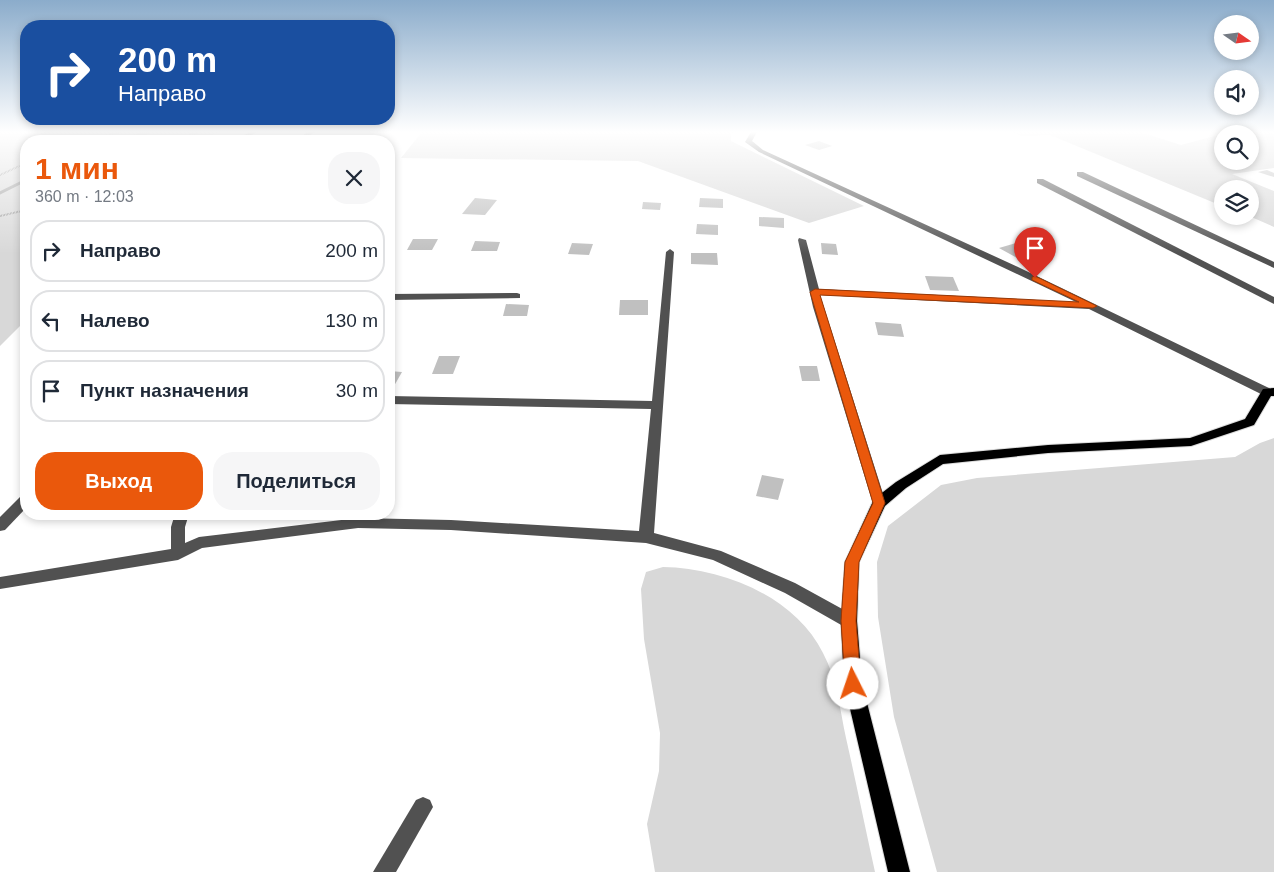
<!DOCTYPE html>
<html lang="ru">
<meta charset="utf-8">
<style>
:root{--surface:#fff;--page:#f6f6f7;--text:#1f2937;--muted:#747a83;--line:#e0e1e3;--accent:#ea580c}
body{margin:0;font-family:Arial,sans-serif;background:var(--page);color:var(--text);height:100vh;display:flex;flex-direction:column;font-size:19px;white-space:nowrap}
*{box-sizing:border-box;margin:0}
p{font-size:16px;color:var(--muted)}
.icon{flex:none;width:28px;height:28px;fill:none;stroke:currentColor;stroke-width:2;stroke-linecap:round;stroke-linejoin:round}
.map{position:relative;flex:1;overflow:hidden}
.sheet{position:absolute;left:20px;top:135px;width:375px;height:385px;display:flex;flex-direction:column;background:var(--surface);border-radius:20px;box-shadow:0 2px 8px #0003}
.sheet>*{flex:none}
.banner{position:absolute;left:20px;top:20px;width:375px;height:105px;border-radius:20px;box-shadow:0 2px 8px #0003;background:#1a4fa0;color:#fff;overflow:hidden}
.needle{width:32px;rotate:104deg}
.buttons{position:absolute;left:1214px;top:15px;display:grid;gap:10px}
.buttons a{display:grid;place-items:center;width:45px;height:45px;border-radius:50%;background:var(--surface);box-shadow:0 2px 8px #0003;font-size:25px}
.pin{position:absolute;display:grid;place-items:center;width:42px;height:42px;color:#fff;margin:-51px -21px;border-radius:50% 50% 50% 0;rotate:-45deg;box-shadow:0 0 5px #0007}
.pin .icon{rotate:45deg}
.me{position:absolute;width:55px;margin:-28px;rotate:356deg;stroke-linejoin:round;filter:drop-shadow(0 0 4px #0008)}
.turn{display:flex;align-items:center;gap:18px;height:105px;padding:0 15px;font-size:22px}
.turn .icon{width:65px;height:65px;stroke-width:2.5}
.turn b{display:block;font-size:35px;line-height:42px}
.round{display:grid;place-items:center;flex:none;width:52px;height:52px;border-radius:20px;background:var(--page)}
.summary{display:flex;align-items:center;justify-content:space-between;height:85px;padding:0 15px}
h1{font-size:30px;font-weight:600;line-height:38px;color:var(--accent)}
.button{display:flex;gap:10px;margin-top:auto;padding:10px 15px}
.button a{flex:1;height:58px;border-radius:20px;background:var(--accent);color:#fff;font-size:20px;font-weight:600;line-height:58px;text-align:center}
.button a+a{background:var(--page);color:var(--text)}
ul{padding:0;list-style:none}
li{display:flex;align-items:center;gap:15px;height:62px;margin:0 10px 8px;padding:0 5px;border:2px solid var(--line);border-radius:20px}
li div{flex:1}
li b{display:block;font-size:19px}
li em{font-style:normal}
.map>svg:first-child{display:block}
.green{fill:#d8d8d8}
.lines{fill:none;stroke-linecap:round;stroke-linejoin:round}
.stream{stroke:#9f9f9f;stroke-width:3}
.building{fill:#c0c0c0}
.major-casing{stroke:#dbdbdb;stroke-width:2}
.path{stroke:#737373;stroke-width:2;stroke-dasharray:0.5 1;stroke-linecap:butt}
.minor{fill:#515151;fill-rule:evenodd}
.major{fill:#000;fill-rule:evenodd}
.route{fill:#ea580c;stroke:#983908}
</style>
<div class="map">
<svg width="1274" height="872" viewBox="0 0 1274 872">
<rect width="100%" height="100%" fill="#fff"/>
<!-- green -->
<g class="green">
<polygon points="0,132 220,132 196,141 26,141 26,320 0,346"/>
<polygon points="422,132 733,132 731,134 731,141 864,206 809,223 638,161 401,158"/>
<polygon points="1014,132 1140,132 1181,145 1222,134 1222,161 1250,161 1250,134 1225,134 1233,132 1274,132 1274,168 1232,174 1274,191 1274,227 1249,216 1250,189 1222,189 1222,206 1050,135 1021,136"/>
<polygon points="1274,438 1274,872 937,872 894,717 878,617 877,562 888,526 941,485 977,478 1235,457 1260,443"/>
<path d="M663,567C724,568 795,597 823,653C837,679 840,710 846,738C856,782 865,827 875,872H655L647,824L659,771L660,733L644,639L641,589L646,572Z"/>
</g>
<g class="lines">
<!-- stream -->
<g class="stream">
<polyline points="119,141 149,132"/>
<polyline points="0,193 26,180"/>
</g>
</g>
<!-- building -->
<g class="building">
<polygon points="819,141 832,146 819,150 805,145"/>
<polygon points="1267,170 1274,173 1274,177 1258,172"/>
<polygon points="475,198 497,200 485,215 462,214"/>
<polygon points="700,198 723,199 723,208 699,207"/>
<polygon points="643,202 661,203 660,210 642,209"/>
<polygon points="759,217 784,218 784,228 759,226"/>
<polygon points="697,224 718,225 718,235 696,234"/>
<polygon points="413,239 438,239 432,250 407,250"/>
<polygon points="475,241 500,242 497,251 471,251"/>
<polygon points="572,243 593,244 589,255 568,254"/>
<polygon points="821,243 836,244 838,255 822,254"/>
<polygon points="1016,243 1037,254 1019,259 999,248"/>
<polygon points="691,253 717,253 718,265 691,264"/>
<polygon points="925,276 953,277 959,291 930,290"/>
<polygon points="620,300 648,300 648,315 619,315"/>
<polygon points="506,304 529,305 527,316 503,316"/>
<polygon points="875,322 901,324 904,337 878,335"/>
<polygon points="439,356 460,356 453,374 432,374"/>
<polygon points="799,366 817,366 820,381 802,381"/>
<polygon points="389,371 402,372 394,386 389,386"/>
<polygon points="762,475 784,479 778,500 756,496"/>
</g>
<g class="lines">
<!-- major casing -->
<g class="major-casing">
<polygon id="major" points="1274,388 1274,396 1271,396 1254,425 1191,446 1048,453 943,464 906,488 885,506 859,562 857,621 862,683 910,872 888,872 844,683 841,621 845,562 874,499 896,482 940,455 1048,445 1190,438 1245,419 1263,389"/>
</g>
<!-- path -->
<g class="path">
<polyline points="83,141 120,132"/>
<polyline points="174,141 198,132"/>
<polyline points="0,175 26,163"/>
<polyline points="0,216 26,210"/>
</g>
<!-- minor -->
<g class="minor">
<polygon points="250,132 257,132 241,141 233,141"/>
<polygon points="308,132 315,132 301,141 294,141"/>
<polygon points="751,132 757,132 752,141 763,150 1018,267 1271,389 1273,392 1271,395 1263,395 1089,309 820,295 886,503 884,507 874,507 813,307 798,240 799,238 806,240 819,289 1076,302 759,152 745,142"/>
<polygon points="285,139 288,141 278,141 279,140"/>
<polygon points="1077,172 1083,172 1274,262 1274,268 1077,176"/>
<polygon points="1037,179 1043,179 1274,297 1274,304 1037,183"/>
<polygon points="670,249 674,252 654,533 721,551 795,583 855,616 857,621 855,626 849,628 843,626 785,593 713,560 646,543 451,530 358,528 202,548 178,560 0,589 0,577 171,549 171,527 175,514 189,514 185,527 185,543 199,537 358,518 451,520 639,531 651,409 389,404 389,396 652,401 666,252"/>
<polygon points="517,293 520,294 520,298 389,300 389,294"/>
<polygon points="26,495 26,508 5,530 0,531 0,517 21,496"/>
<polygon points="423,797 430,800 433,807 396,872 373,872 416,800"/>
</g>
<!-- major -->
<use href="#major" class="major"/>
</g>
<!-- sky -->
<linearGradient id="sky" x2="0" y2="1"><stop stop-color="#8baccb"/><stop offset="0.52" stop-color="#fff"/><stop offset="1" stop-color="#fff" stop-opacity="0"/></linearGradient>
<rect width="1274" height="254" fill="url(#sky)"/>
<!-- route -->
<polygon class="route" points="1035,276 1097,306 1093,308 820,295 885,503 859,562 856,621 861,684 859,689 853,691 847,689 845,684 841,621 845,562 873,503 810,292 815,289 1079,302 1032,280 1032,277"/>
</svg>
<div class="buttons">
<a><svg class="needle" viewBox="-14 -14 28 28"><path d="M0-13l5 13h-10z" fill="#e53935"/><path d="M0 13l5-13h-10z" fill="#747a83"/></svg></a>
<a><svg class="icon" aria-label="sound" viewBox="0 0 24 24"><path d="M4 9h4l5-4v14l-5-4H4zM17 9q2 3 0 6"/></svg></a>
<a><svg class="icon" aria-label="search" viewBox="0 0 24 24"><circle cx="10" cy="10" r="6"/><path d="M15 15l6 6"/></svg></a>
<a><svg class="icon" aria-label="layers" viewBox="0 0 24 24"><path d="M12 4l9 5-9 5-9-5zM3 14l9 5 9-5"/></svg></a>
</div>
<div class="pin" style="left:1035px;top:278px;background:#d93025"><svg class="icon" aria-label="arrive" viewBox="0 0 24 24"><path d="M6 21V4h12l-3 4 3 4H6"/></svg></div>
<svg class="me" style="left:853px;top:684px" viewBox="-20 -20 40 40"><circle r="19" fill="#fff"/><path d="M0-13L10 11 0 6-10 11z" fill="#ea580c"/></svg>
<div class="banner">
<div class="turn"><svg class="icon" aria-label="right" viewBox="0 0 24 24"><path d="M7 20v-9h11M14 6l5 5-5 5"/></svg><div><b>200 m</b>Направо</div></div>
</div>
<section class="sheet">
<div class="summary"><div><h1>1 мин</h1><p>360 m · 12:03</p></div><a class="round"><svg class="icon" aria-label="close" viewBox="0 0 24 24"><path d="M6 6l12 12M18 6L6 18"/></svg></a></div>
<ul>
<li><svg class="icon" aria-label="right" viewBox="0 0 24 24"><path d="M7 20v-9h11M14 6l5 5-5 5"/></svg><div><b>Направо</b></div><em>200 m</em></li>
<li><svg class="icon" aria-label="left" viewBox="0 0 24 24"><path d="M17 20v-9H6M10 6l-5 5 5 5"/></svg><div><b>Налево</b></div><em>130 m</em></li>
<li><svg class="icon" aria-label="arrive" viewBox="0 0 24 24"><path d="M6 21V4h12l-3 4 3 4H6"/></svg><div><b>Пункт назначения</b></div><em>30 m</em></li>
</ul>
<div class="button"><a>Выход</a><a>Поделиться</a></div>
</section>
</div>
